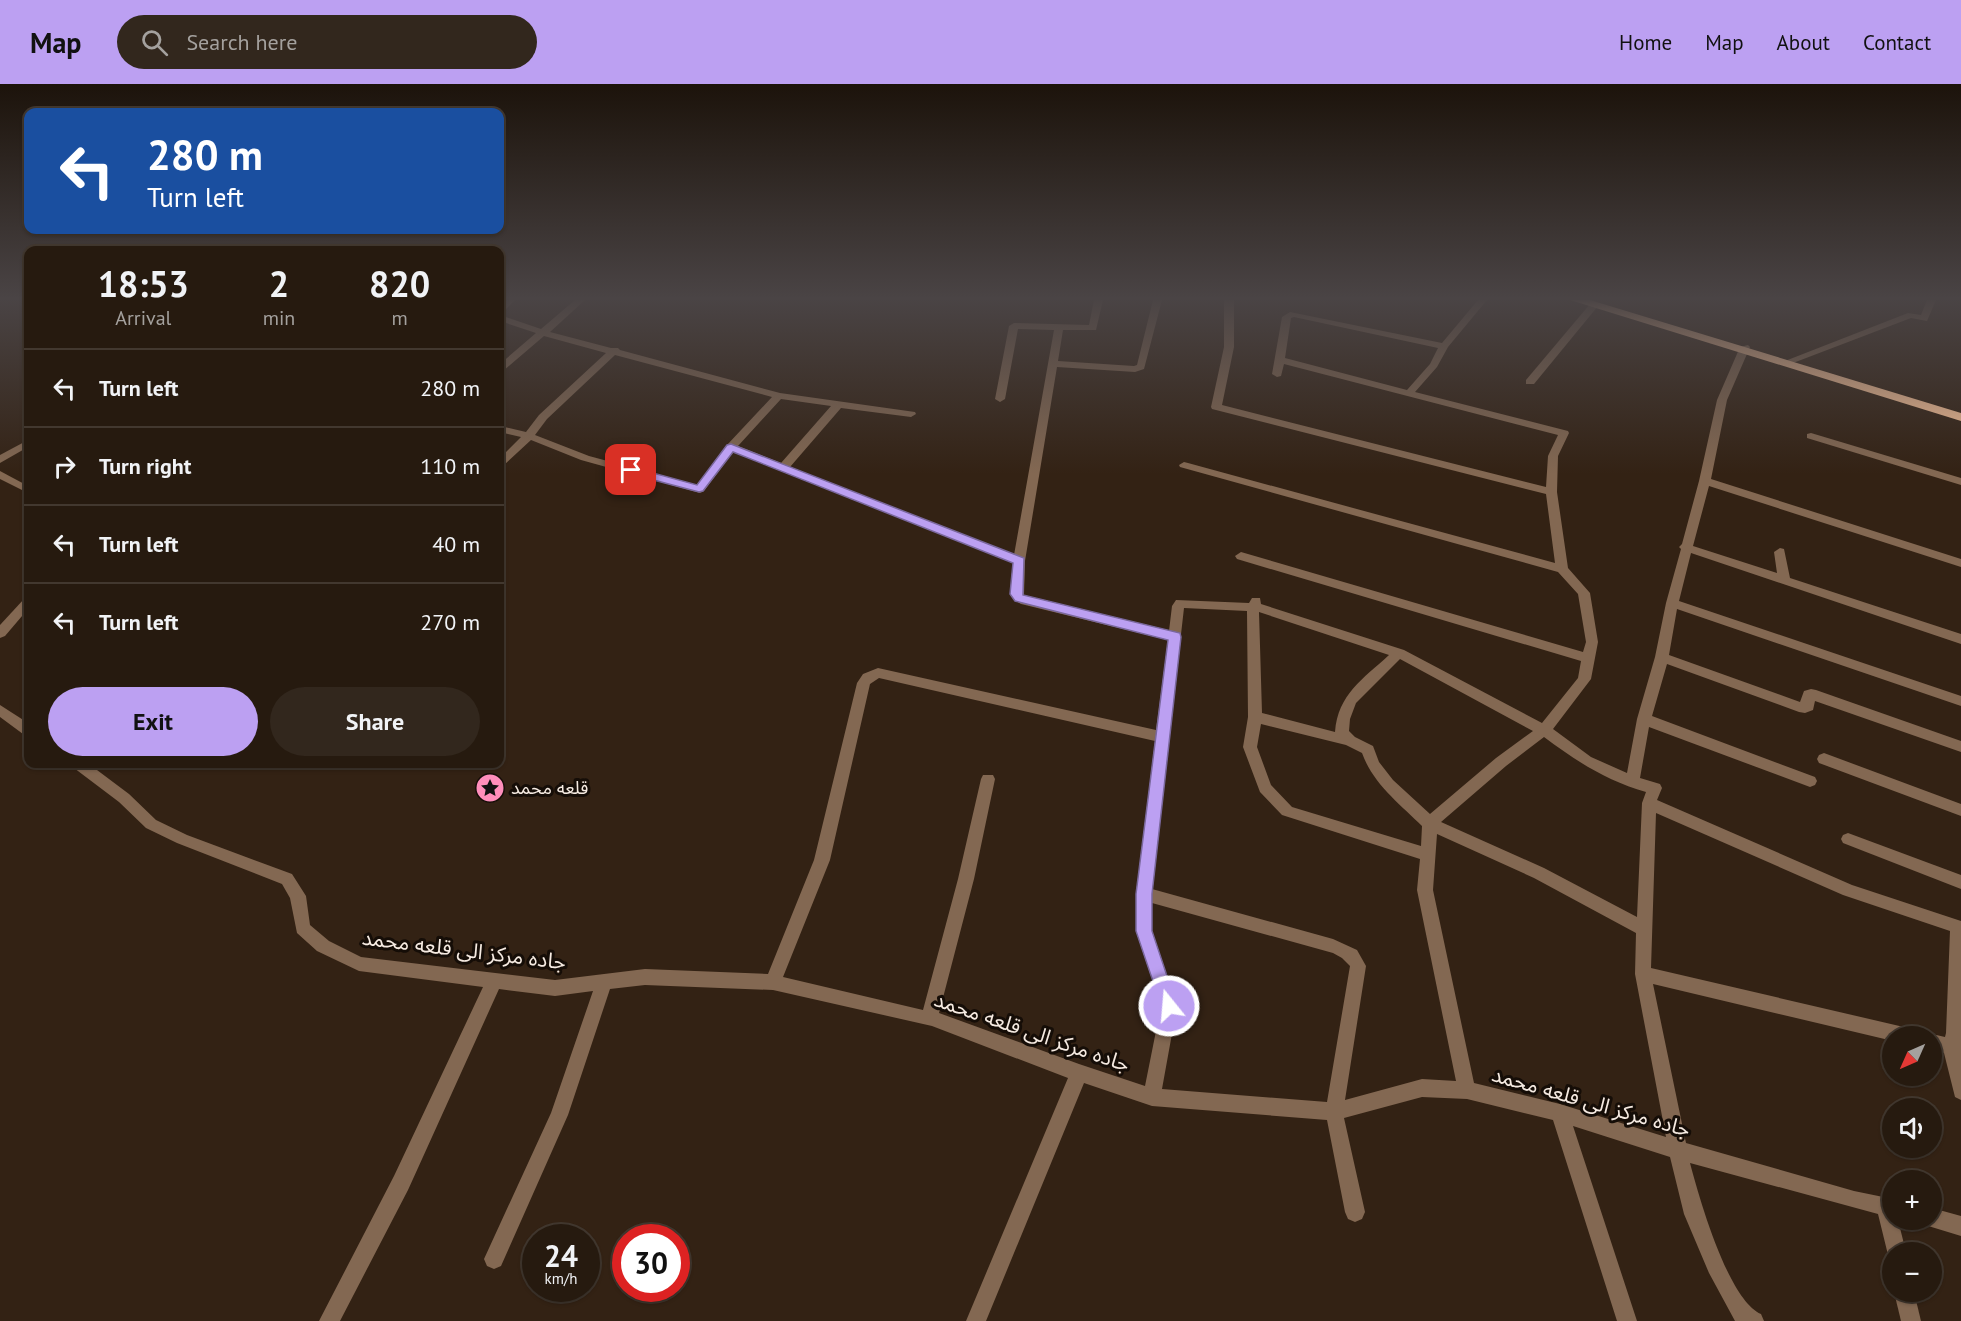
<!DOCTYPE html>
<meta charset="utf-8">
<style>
:root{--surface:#261a0f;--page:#32271d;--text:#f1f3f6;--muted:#a4a19e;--line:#42382f;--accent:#bca0f2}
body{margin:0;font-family:"PT Sans","Noto Sans Arabic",sans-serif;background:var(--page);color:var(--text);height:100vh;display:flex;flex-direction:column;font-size:22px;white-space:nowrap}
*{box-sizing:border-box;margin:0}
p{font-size:20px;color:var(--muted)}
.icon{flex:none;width:33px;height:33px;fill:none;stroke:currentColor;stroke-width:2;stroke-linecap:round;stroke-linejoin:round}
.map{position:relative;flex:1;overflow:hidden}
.sheet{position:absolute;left:24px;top:162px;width:480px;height:522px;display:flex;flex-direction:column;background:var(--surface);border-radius:12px;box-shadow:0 2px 4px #0004,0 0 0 2px var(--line)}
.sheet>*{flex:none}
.banner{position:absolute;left:24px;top:24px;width:480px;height:126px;border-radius:12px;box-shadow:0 2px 4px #0004,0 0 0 2px var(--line);background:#1a4fa0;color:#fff;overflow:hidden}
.needle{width:39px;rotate:225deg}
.buttons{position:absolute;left:1882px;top:942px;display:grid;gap:12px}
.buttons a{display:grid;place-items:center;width:60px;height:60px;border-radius:50%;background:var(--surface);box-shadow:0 2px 4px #0004,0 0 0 2px var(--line);font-size:30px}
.speed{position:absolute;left:522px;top:1140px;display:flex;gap:12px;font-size:30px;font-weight:700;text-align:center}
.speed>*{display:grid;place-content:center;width:78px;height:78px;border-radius:50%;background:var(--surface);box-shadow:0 2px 4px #0004,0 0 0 2px var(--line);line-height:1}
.speed small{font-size:15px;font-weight:400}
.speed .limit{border:9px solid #d22;background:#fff;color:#111}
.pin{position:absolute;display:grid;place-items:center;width:51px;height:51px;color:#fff;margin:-26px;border-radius:12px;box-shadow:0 3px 9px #0006}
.me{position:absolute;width:66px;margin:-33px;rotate:343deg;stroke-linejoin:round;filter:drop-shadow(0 0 4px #0008)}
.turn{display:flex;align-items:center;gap:21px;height:126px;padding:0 24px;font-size:27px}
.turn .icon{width:78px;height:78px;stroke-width:2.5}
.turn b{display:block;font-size:42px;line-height:51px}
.eta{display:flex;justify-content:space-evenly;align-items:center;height:102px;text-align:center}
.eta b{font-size:36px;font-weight:700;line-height:42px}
.cta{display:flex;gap:12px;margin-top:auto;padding:12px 24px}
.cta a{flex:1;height:69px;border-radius:36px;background:var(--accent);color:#111;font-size:24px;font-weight:700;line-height:69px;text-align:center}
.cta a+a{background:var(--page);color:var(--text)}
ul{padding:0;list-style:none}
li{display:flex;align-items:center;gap:18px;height:78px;padding:0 24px;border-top:2px solid var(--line)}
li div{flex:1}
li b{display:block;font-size:22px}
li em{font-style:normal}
header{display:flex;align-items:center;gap:36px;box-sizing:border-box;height:84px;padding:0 30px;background:var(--accent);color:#111}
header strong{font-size:28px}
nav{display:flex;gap:33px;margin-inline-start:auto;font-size:21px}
.search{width:420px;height:54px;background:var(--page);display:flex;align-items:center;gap:15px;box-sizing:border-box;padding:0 21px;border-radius:33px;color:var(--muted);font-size:22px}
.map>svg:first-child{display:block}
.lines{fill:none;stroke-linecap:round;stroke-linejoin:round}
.minor{fill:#836852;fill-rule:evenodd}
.highway{fill:#fdc69b;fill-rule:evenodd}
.route{fill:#bca0f2;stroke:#7a689d;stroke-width:1.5}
.labels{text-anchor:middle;stroke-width:6;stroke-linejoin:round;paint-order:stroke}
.poi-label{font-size:18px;fill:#f6ebe2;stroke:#150d07;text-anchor:start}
.near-street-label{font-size:21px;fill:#f6ebe2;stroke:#150d07}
</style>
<header>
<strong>Map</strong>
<div class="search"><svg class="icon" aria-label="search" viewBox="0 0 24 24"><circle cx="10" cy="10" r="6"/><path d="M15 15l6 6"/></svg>Search here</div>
<nav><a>Home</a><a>Map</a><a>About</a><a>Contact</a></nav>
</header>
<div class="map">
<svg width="1961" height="1237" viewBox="0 0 1961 1237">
<rect width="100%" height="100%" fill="#332214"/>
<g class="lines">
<!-- minor -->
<g class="minor">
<polygon points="505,216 515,216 503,228 500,229 500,222"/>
<path d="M575,216H585L550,248L611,264H618L620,266L780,309L915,328L916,330L911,333L841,324L790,383L1014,471L1054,246L1018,245L1005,315L1000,318L995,315L1009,242L1014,239L1089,241L1094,216H1103L1096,246H1063L1058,277L1134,282L1137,281L1153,216H1162L1144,285L1135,288L1057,283L1025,477L1024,511L1169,547L1172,522L1176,516L1249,519L1252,514H1260L1261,520L1404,566L1542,639L1578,594L1581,577L1237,475L1235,472L1241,468L1583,568L1586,558L1578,510L1558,488L1180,383L1179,381L1184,378L1188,379L1555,479L1546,410L1212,325L1211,323L1224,263V216H1234V263L1222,321L1546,403L1548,372L1558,351L1284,280L1281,292L1277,293L1272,290L1282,233L1290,228L1442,259L1478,216H1487L1448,263L1437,283L1415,308L1568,347L1569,349L1558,372L1557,408L1568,484L1590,509L1598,558L1591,595L1553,645L1591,673L1627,689L1637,635L1655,573L1666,519L1681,465L1679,463L1682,460L1699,397L1717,316L1740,263L1748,261L1750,263L1727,316L1711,395L1961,475V483L1709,402L1693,462L1777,489L1774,468L1780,464L1784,465L1790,494L1961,550V560L1691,469L1679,517L1961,612V622L1677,525L1669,571L1800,618L1804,607L1811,605L1816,606L1961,657V668L1815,617L1813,626L1805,629L1799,628L1667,580L1652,632L1815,693L1817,697L1815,701L1810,703L1649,643L1640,694L1660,700L1662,704L1657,716L1852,801L1961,837V1016L1955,1013L1944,969L1932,966V952H1926L1932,950L1945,953L1946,949L1950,847L1843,811L1656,729L1651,884L1908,944L1914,946L1917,952H1893V957L1653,900L1686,1059L1854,1107L1893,1115V1136H1898L1906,1168H1893V1176L1889,1175L1878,1130L1690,1079C1699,1113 1728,1216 1761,1230L1764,1237H1735L1709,1189L1684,1130L1670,1073L1573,1042L1637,1237H1617L1553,1036L1467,1015L1422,1013L1344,1034L1365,1128L1362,1135L1355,1138L1348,1135L1345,1128L1327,1036L1152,1022L1084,999L986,1237H966L1068,994L932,942L773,906L645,901L610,905L568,1031L501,1182L494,1185L487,1182L484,1175L551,1029L593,907L555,912L499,905L408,1106L340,1237H319L394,1092L483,903L359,887L317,867L297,849L290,814L282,800L177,759L146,744L119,718L74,684L72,680H89L129,710L156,736L187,751L292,790L306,812L310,841L329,857L361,873L555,896L645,885L768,890L814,776L857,599L863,590L878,584L1156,646L1168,556L1021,520C1006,513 1012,493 1013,479L733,368L704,407L700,409L581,376L531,356L504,381L500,382V374L521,353L500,348V342L526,348L539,331L606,269L544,252L503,287L500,288V280L536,249L500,237V231L541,245ZM1294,233L1438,264L1430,280L1407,306L1285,274L1291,234ZM615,271L772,313L727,361L697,401L589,372L535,351L547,335ZM781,315L831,322L781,379L738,362ZM1184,524L1247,527L1248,633L1243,663L1260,708L1282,731L1420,775L1417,806L1456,997L1422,995L1345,1016L1366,882L1357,866L1333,855L1152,805ZM1259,528L1389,571C1363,595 1338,610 1335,648L1262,629ZM1400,575L1533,647L1496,674L1430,730L1393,696L1379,678L1373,662L1355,653L1349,647L1350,635L1356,619ZM879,594L1155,657L1136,810V847L1161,922L1145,1002L1079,980L939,929L974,795L995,695L993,691H983L981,695L958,795L923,926L783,893L830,776L870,600ZM1261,640L1346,661L1362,669C1373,700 1400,720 1422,742L1421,762L1292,723L1271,701L1257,663ZM1544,653C1576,677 1607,697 1646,708L1642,719L1637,833L1544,784L1441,738L1506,682ZM1437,750L1534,794L1636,849L1635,890L1666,1053L1560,1020L1474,999L1433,806ZM1152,819L1333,869L1342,874L1350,882L1327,1018L1162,1005L1177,922L1152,847Z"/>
<polygon points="1927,216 1936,216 1927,237 1911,234 1793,279 1785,277 1908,229 1921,231"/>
<polygon points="1590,220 1598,222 1534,300 1526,300 1526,296"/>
<polygon points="1811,349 1961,394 1961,401 1807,354 1807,350"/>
<polygon points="28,356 28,363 0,379 0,371"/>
<polygon points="0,387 28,402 28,409 0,395"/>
<polygon points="28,514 28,525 5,552 0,554 0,541 24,515"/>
<polygon points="0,621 28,639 28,651 23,650 0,633"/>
<polygon points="1824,669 1961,720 1961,732 1819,679 1817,675 1819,671"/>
<polygon points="1848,749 1961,791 1961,805 1843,759 1841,755 1843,751"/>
<polygon points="1932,1124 1961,1132 1961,1152 1925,1141 1923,1136 1932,1136"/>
<polygon points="1894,1208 1914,1208 1921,1237 1901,1237"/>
</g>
<!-- highway -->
<polygon class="highway" points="1570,216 1590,216 1961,329 1961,337"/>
</g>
<!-- sky -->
<linearGradient id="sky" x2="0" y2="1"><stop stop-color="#1c130b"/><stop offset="0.55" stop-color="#4a4445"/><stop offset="1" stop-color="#4a4445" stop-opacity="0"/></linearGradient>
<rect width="1961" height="390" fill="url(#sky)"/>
<!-- route -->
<polygon class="route" points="731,360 1024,474 1023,511 1180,549 1181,553 1152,810 1152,847 1177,922 1175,927 1169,930 1163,927 1136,847 1136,810 1168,556 1015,517 1010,510 1013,479 733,368 703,407 699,408 627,389 625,386 631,383 697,401 727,361"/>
<!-- icons -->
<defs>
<g id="sight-disc" transform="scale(1.5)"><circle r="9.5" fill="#fe8ebb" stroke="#150d07"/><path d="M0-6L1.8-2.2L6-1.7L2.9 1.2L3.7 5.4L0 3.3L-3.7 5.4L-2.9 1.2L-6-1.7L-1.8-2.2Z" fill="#111"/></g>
</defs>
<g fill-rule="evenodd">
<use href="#sight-disc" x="490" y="704"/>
</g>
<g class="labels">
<!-- poi labels -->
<g class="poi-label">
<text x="511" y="710">قلعه محمد</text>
</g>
<!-- near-street labels -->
<g class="near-street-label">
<text transform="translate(464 866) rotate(7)" y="7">جاده مرکز الی قلعه محمد</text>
<text transform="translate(1032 948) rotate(19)" y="7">جاده مرکز الی قلعه محمد</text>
<text transform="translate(1591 1018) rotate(16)" y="7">جاده مرکز الی قلعه محمد</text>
</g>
</g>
</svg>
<div class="buttons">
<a><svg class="needle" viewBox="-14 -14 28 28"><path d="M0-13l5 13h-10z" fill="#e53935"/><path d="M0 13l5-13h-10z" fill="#a4a19e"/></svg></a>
<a><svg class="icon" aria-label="sound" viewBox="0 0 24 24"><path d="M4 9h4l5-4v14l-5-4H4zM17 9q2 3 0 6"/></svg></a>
<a>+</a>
<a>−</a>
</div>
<div class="speed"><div>24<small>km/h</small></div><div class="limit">30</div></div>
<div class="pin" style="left:631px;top:386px;background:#d93025"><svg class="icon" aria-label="arrive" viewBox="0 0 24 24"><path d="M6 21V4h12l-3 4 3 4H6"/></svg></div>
<svg class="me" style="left:1169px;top:922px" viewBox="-20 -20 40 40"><circle r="17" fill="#bca0f2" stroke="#fff" stroke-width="3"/><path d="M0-11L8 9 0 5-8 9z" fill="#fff"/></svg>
<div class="banner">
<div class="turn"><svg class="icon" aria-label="left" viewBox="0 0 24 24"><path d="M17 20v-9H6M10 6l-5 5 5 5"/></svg><div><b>280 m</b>Turn left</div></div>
</div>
<section class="sheet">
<div class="eta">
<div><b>18:53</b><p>Arrival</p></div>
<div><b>2</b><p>min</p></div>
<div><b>820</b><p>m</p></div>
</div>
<ul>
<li><svg class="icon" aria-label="left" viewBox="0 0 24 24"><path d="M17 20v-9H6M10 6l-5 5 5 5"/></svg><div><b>Turn left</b></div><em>280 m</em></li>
<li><svg class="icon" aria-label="right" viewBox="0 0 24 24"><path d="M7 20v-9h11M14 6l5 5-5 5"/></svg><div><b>Turn right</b></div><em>110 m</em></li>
<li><svg class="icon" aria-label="left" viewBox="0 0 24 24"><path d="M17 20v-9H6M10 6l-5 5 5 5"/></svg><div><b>Turn left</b></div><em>40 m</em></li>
<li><svg class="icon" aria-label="left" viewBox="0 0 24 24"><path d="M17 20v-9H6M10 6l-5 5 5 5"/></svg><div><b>Turn left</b></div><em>270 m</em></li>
</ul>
<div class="cta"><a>Exit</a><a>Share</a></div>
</section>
</div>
